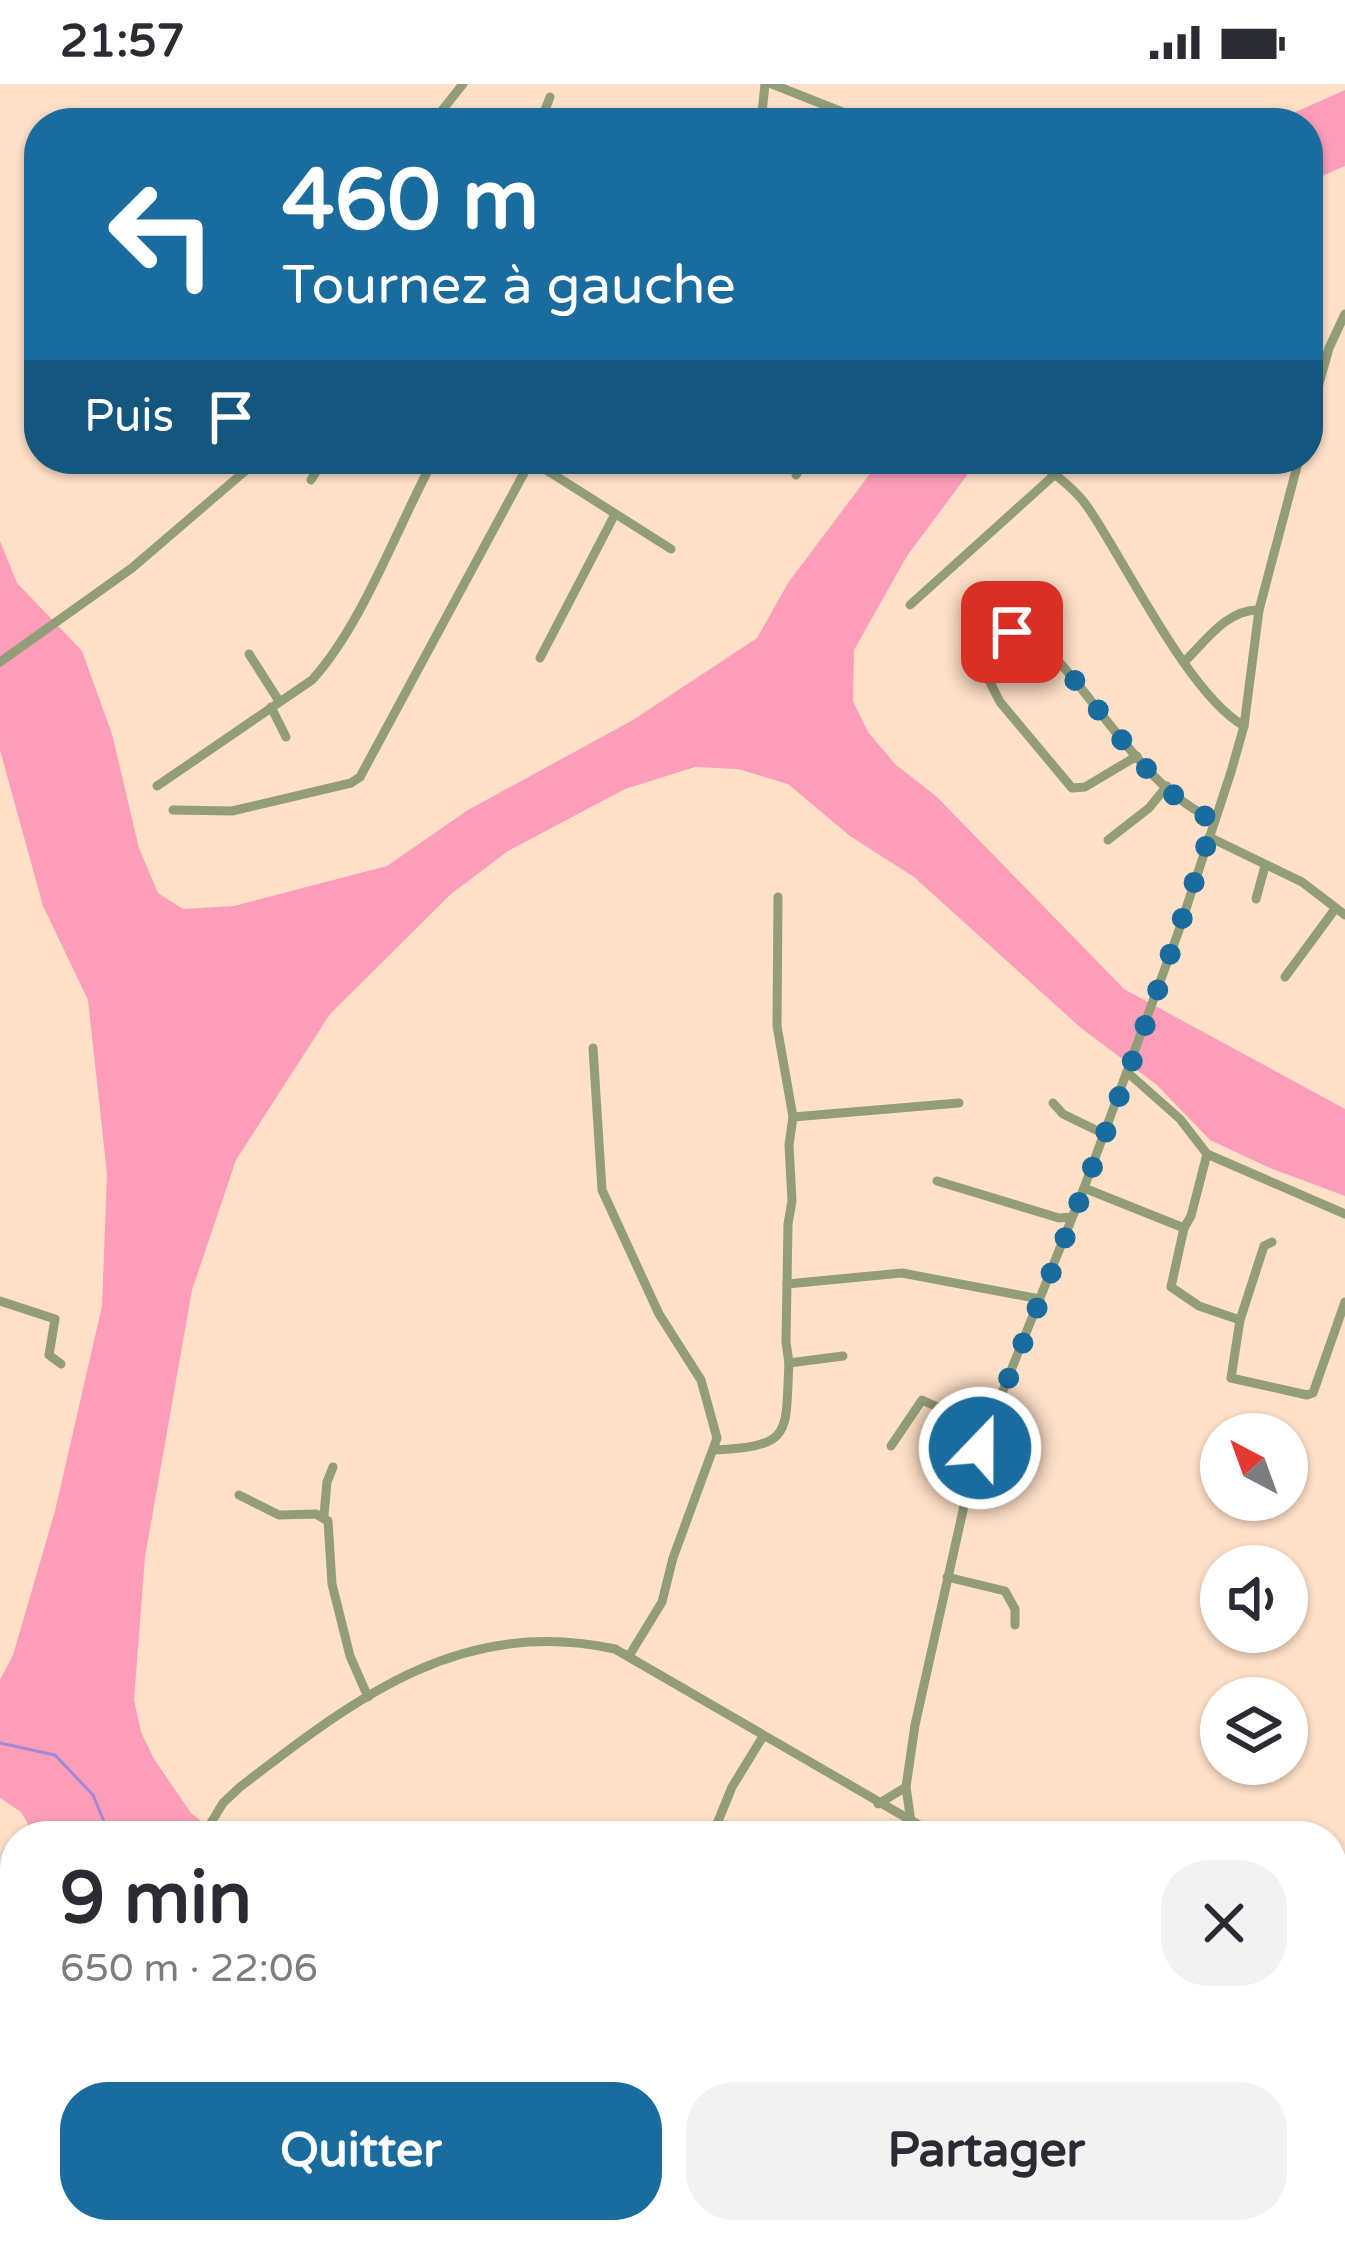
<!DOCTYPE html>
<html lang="fr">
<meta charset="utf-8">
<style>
:root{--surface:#fff;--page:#f2f2f3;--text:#2b2b33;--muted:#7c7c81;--accent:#196c9d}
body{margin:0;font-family:"Varela Round",sans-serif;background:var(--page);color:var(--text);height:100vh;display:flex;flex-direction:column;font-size:45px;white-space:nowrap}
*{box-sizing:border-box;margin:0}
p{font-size:39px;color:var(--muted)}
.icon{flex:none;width:66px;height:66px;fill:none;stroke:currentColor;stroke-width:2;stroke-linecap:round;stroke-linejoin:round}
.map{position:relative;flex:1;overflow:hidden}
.side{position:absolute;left:0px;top:1737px;width:1347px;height:423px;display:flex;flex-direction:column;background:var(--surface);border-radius:48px 48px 0 0;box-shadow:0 3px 9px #0004}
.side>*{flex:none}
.guide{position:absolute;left:24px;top:24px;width:1299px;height:366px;border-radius:48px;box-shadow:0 3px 9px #0004;background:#196c9d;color:#fff;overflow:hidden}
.needle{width:78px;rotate:319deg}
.tools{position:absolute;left:1200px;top:1329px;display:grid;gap:24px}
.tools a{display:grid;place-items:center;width:108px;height:108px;border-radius:50%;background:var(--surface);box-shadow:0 3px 9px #0004;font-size:60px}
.pin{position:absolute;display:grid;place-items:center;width:102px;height:102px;color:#fff;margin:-51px;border-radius:24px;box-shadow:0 6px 18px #0006}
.me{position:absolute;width:132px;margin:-66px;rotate:22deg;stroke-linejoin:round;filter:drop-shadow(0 0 9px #0008)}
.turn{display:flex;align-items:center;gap:42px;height:252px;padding:0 60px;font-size:54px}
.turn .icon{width:156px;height:156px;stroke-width:2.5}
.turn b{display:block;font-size:84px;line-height:102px}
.then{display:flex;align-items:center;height:114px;padding:0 60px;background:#0003;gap:24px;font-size:45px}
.round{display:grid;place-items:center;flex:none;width:126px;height:126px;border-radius:48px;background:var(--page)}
.headline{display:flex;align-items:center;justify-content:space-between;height:204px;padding:0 60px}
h1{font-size:72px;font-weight:700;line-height:90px}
.cta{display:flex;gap:24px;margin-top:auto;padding:24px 60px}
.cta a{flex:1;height:138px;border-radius:48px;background:var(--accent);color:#fff;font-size:48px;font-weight:700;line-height:138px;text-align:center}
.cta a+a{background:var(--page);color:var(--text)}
.status{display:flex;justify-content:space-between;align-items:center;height:84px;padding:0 60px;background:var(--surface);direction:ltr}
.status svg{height:33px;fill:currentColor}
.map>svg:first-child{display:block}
.green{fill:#fc9db9}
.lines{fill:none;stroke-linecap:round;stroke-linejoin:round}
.stream{stroke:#a688d9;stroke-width:3}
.minor{stroke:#939d78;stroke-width:9}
.route{stroke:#196c9d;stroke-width:21;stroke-dasharray:0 37.8}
</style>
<div class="status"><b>21:57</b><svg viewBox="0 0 49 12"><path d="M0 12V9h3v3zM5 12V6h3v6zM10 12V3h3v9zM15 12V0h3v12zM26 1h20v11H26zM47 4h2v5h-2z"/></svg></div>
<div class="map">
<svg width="1345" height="2158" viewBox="0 0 1345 2158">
<rect width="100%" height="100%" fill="#fedfc7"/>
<!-- green -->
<g class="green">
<polygon points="1345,6 1345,82 1308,98 1308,39 1258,39 1298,27"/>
<polygon points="881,375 979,375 907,472 854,566 853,617 868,648 895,680 937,713 1124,905 1345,1025 1345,1112 1270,1084 1210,1056 1157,1001 1081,944 914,793 850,752 788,700 738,685 695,683 625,705 508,767 451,810 330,930 236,1076 192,1206 145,1473 134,1616 141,1648 154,1675 191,1729 220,1752 35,1752 21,1728 0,1714 0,1596 13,1571 55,1427 102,1222 107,1090 88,916 43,822 0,666 0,457 17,499 82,567 112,650 139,764 158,809 183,825 234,822 387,782 468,726 633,636 757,554 788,499"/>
<polygon points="72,2145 262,2145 257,2158 75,2158"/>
<polygon points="536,2145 753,2145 751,2158 532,2158"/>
</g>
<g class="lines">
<!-- stream -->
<g class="stream">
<polyline points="0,1659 55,1671 93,1711 110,1752"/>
<polyline points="592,2158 601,2145"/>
</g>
<!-- minor -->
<g class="minor">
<polyline points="772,0 870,39"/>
<polyline points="73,38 77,39"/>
<polyline points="432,39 463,0"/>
<polyline points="540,39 550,13"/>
<polyline points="761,39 765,0"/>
<polyline points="1308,339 1329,264 1345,230"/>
<polyline points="529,375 671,465"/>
<path d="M1034,375C1053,389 1076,405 1089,425C1127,481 1189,611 1244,642"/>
<polyline points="796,391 805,375"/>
<polyline points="311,396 324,375"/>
<path d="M981,516C1002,538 1019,559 1049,567C1099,618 1148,709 1215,736"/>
<polyline points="910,521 1072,375"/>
<polyline points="975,569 1000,618 1072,704 1085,703 1137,672"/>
<polyline points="249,570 279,617"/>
<polyline points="540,574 615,430"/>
<path d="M1185,577C1206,557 1227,525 1259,526"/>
<polyline points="0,578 132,484 259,375"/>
<polyline points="271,623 286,653"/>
<path d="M157,702L312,596C363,540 397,443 434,375"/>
<polyline points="173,726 232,727 351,699 360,693 531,376"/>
<polyline points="1209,753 1302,798 1345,831"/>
<polyline points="1108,756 1149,724 1167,702"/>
<polyline points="778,813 777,942 793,1033 789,1061 792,1117 788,1140 786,1258 789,1279"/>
<polyline points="1256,815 1265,782"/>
<polyline points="1285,893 1335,825"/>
<polyline points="593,964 602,1106 659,1230 701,1296 717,1354 673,1474 662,1518 629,1572"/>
<polyline points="1127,988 1180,1035 1207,1070 1345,1130"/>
<polyline points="1053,1019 1063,1030 1104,1050"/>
<polyline points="793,1033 959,1019"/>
<polyline points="937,1097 1059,1134 1072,1133"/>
<polyline points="1084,1104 1184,1144 1171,1203 1199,1222 1240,1236 1231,1294 1307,1311 1313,1309 1345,1218"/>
<polyline points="1184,1144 1191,1132 1207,1070"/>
<polyline points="787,1200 902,1189 1040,1215"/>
<polyline points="0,1217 55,1235 49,1271 61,1280"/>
<polyline points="1240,1236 1264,1162 1272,1158"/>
<polyline points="891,1362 922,1316 988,1346"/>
<path d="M714,1366C794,1362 785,1350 789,1279L843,1272"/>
<polyline points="239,1411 279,1431 316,1430 328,1437 332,1500 350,1572 368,1613"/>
<polyline points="324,1431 327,1398 333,1383"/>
<polyline points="947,1493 1005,1507 1015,1525 1015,1541"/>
<polyline points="878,1720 906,1703"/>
<polyline points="911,1738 906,1703 915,1641 966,1413 980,1364 1084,1104 1178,849 1231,688 1244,642 1259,526 1299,375"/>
<path d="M203,1752L223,1719L240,1703C356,1614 460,1532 615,1565L938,1752"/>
<polyline points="712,1752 732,1703 762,1654"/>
<polyline points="1332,1923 1345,1912"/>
<polyline points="1332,1953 1345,2017"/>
<polyline points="0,1977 15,1968"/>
</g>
</g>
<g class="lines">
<!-- route -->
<path class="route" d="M980,1364C1065,1158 1148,949 1214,736C1149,710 1099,618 1049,567L1030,562L1012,548"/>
</g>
</svg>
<div class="tools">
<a><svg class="needle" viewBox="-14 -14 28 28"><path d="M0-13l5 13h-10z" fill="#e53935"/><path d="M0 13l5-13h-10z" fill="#7c7c81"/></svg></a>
<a><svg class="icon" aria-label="sound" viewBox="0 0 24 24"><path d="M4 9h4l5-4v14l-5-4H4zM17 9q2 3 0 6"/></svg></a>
<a><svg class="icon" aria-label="layers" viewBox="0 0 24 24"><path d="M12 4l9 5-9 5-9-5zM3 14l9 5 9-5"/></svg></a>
</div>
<div class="pin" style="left:1012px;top:548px;background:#d93025"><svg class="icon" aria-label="arrive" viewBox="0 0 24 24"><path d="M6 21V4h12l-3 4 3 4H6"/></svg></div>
<svg class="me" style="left:980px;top:1364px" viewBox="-20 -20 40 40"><circle r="17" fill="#196c9d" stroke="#fff" stroke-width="3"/><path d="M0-11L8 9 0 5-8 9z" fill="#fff"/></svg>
<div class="guide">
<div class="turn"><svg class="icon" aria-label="left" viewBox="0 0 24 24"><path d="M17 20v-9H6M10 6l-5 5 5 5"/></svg><div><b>460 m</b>Tournez à gauche</div></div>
<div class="then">Puis<svg class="icon" aria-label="arrive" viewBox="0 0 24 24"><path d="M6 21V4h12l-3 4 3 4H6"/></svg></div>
</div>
<section class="side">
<div class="headline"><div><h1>9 min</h1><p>650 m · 22:06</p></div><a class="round"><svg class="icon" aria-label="close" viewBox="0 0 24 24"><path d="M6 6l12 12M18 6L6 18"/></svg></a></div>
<div class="cta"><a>Quitter</a><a>Partager</a></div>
</section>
</div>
